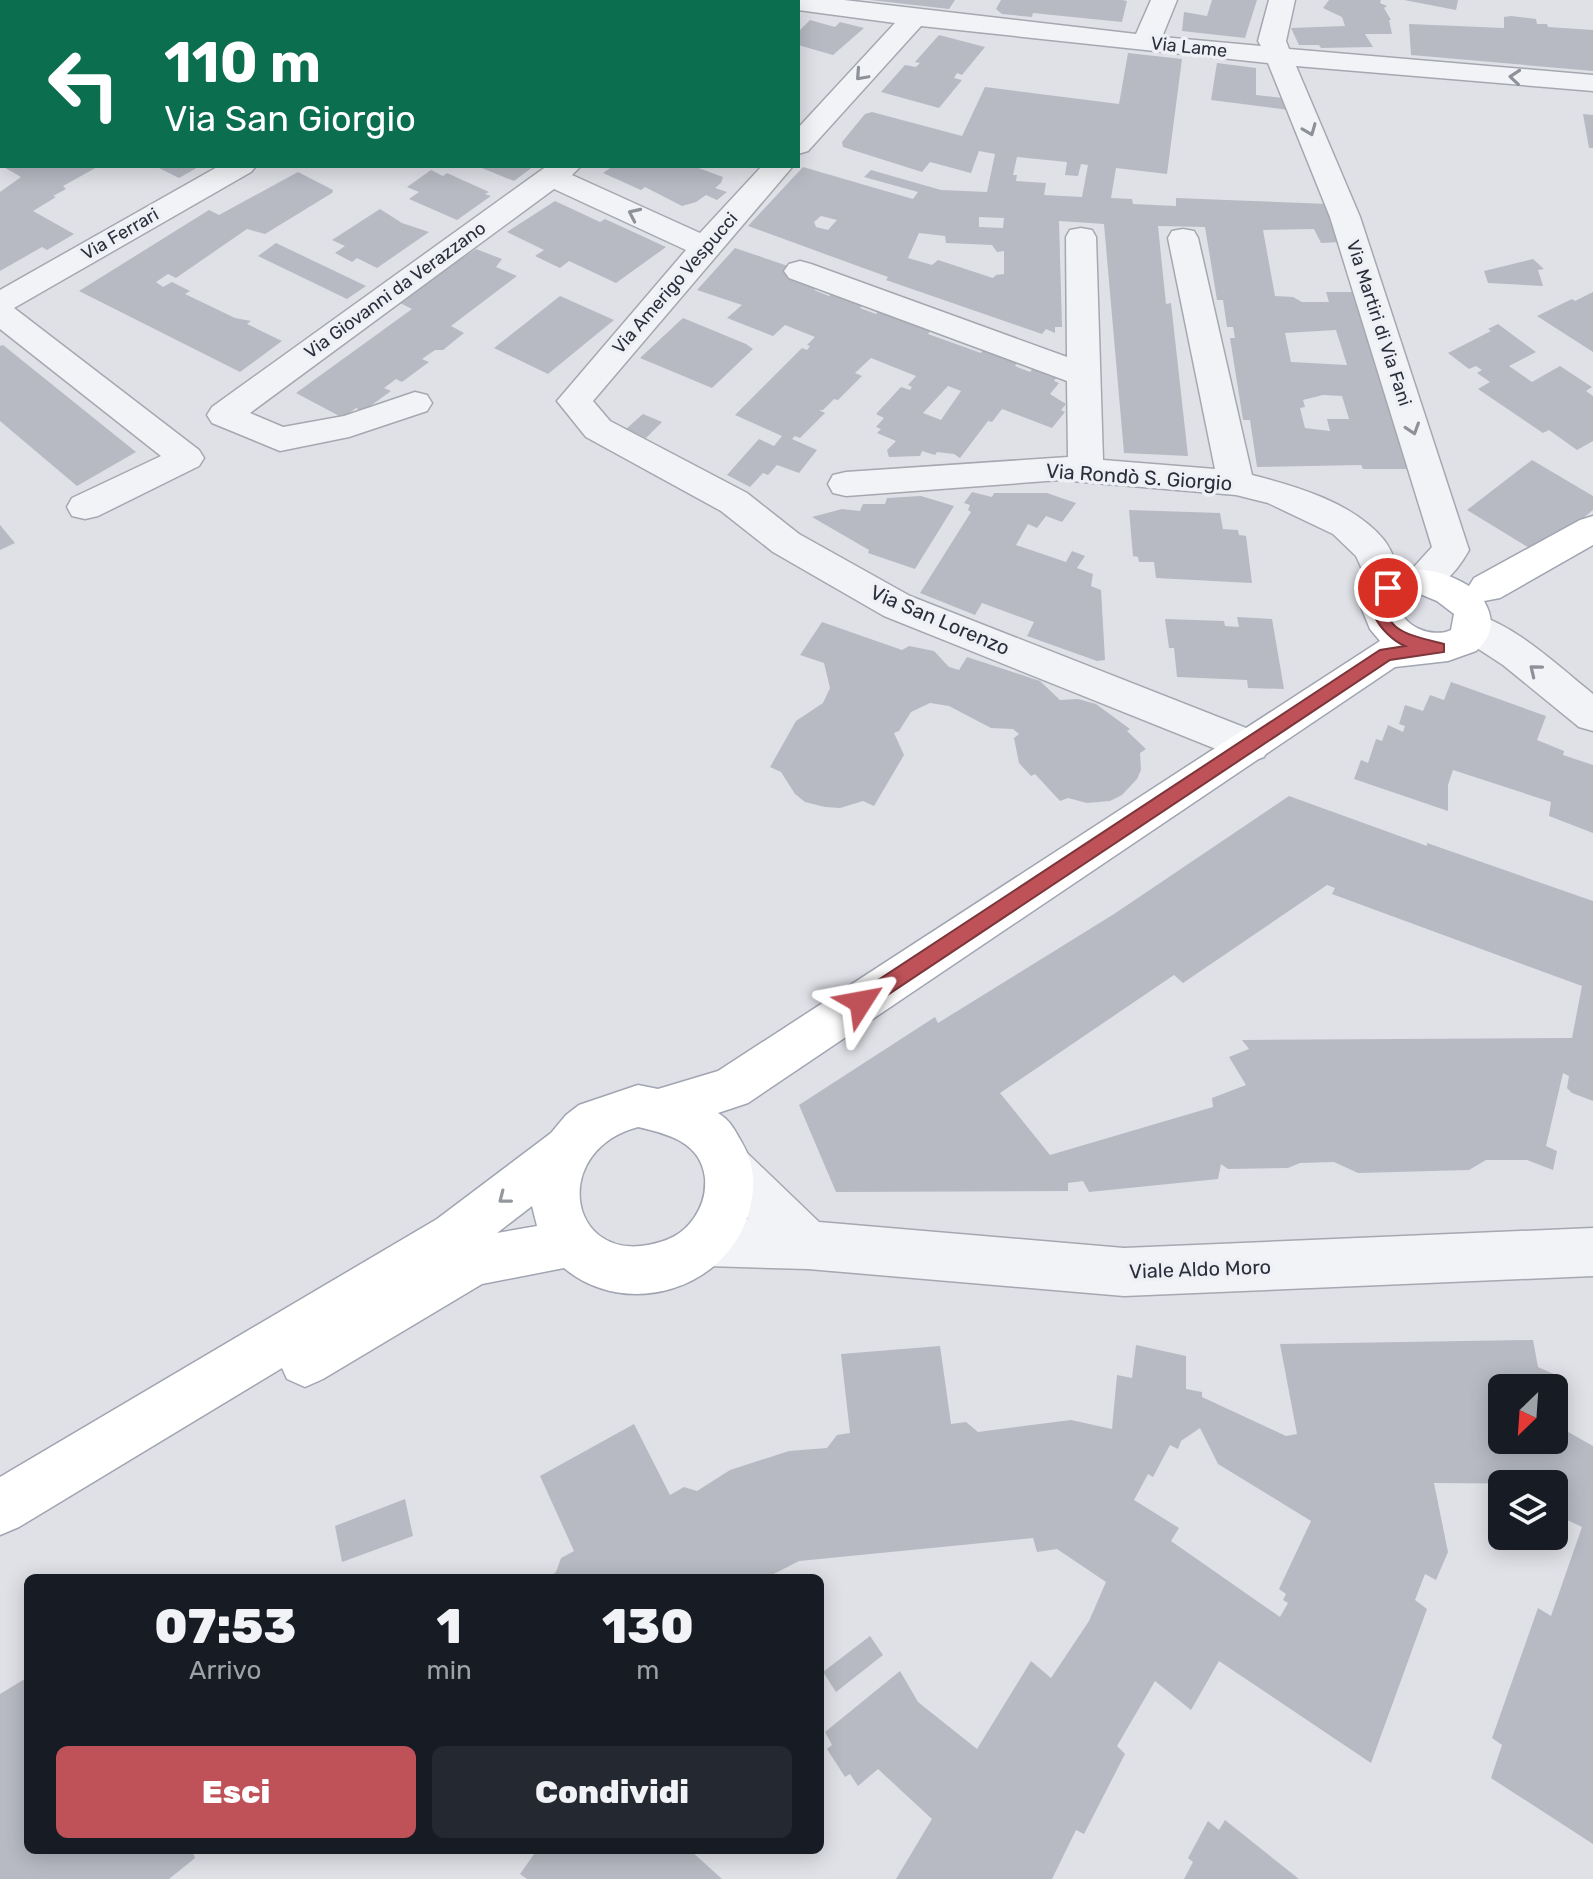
<!DOCTYPE html>
<html lang="it">
<meta charset="utf-8">
<style>
:root{--surface:#171b24;--page:#242831;--text:#f1f3f6;--muted:#9ea1a6;--accent:#be5258}
body{margin:0;font-family:Rubik,sans-serif;background:var(--page);color:var(--text);height:100vh;display:flex;flex-direction:column;font-size:30px;white-space:nowrap}
*{box-sizing:border-box;margin:0}
p{font-size:26px;color:var(--muted)}
.icon{flex:none;width:44px;height:44px;fill:none;stroke:currentColor;stroke-width:2;stroke-linecap:round;stroke-linejoin:round}
.map{position:relative;flex:1;overflow:hidden}
.panel{position:absolute;left:24px;top:1574px;width:800px;height:280px;display:flex;flex-direction:column;background:var(--surface);border-radius:12px;box-shadow:0 4px 20px #0003}
.panel>*{flex:none}
.guide{position:absolute;left:0px;top:0px;width:800px;height:168px;box-shadow:0 4px 20px #0003;background:#0b6e4f;color:#fff;overflow:hidden}
.needle{width:52px;rotate:205deg}
.fabs{position:absolute;left:1488px;top:1374px;display:grid;gap:16px}
.fabs a{display:grid;place-items:center;width:80px;height:80px;border-radius:12px;background:var(--surface);box-shadow:0 4px 20px #0003;font-size:40px}
.pin{position:absolute;display:grid;place-items:center;width:68px;height:68px;color:#fff;margin:-34px;border:4px solid #fff;border-radius:50%;box-shadow:0 2px 8px #0007}
.me{position:absolute;width:88px;margin:-44px;rotate:56deg;stroke-linejoin:round;filter:drop-shadow(0 0 6px #0008)}
.turn{display:flex;align-items:center;gap:28px;height:168px;padding:0 32px;font-size:36px}
.turn .icon{width:104px;height:104px;stroke-width:2.5}
.turn b{display:block;font-size:56px;line-height:68px}
.eta{display:flex;justify-content:space-evenly;align-items:center;height:136px;text-align:center}
.eta b{font-size:48px;font-weight:800;line-height:56px}
.button{display:flex;gap:16px;margin-top:auto;padding:16px 32px}
.button a{flex:1;height:92px;border-radius:12px;background:var(--accent);color:#fff;font-size:32px;font-weight:800;line-height:92px;text-align:center}
.button a+a{background:var(--page);color:var(--text)}
.map>svg:first-child{display:block}
.building{fill:#b7bac3;fill-rule:evenodd}
.lines{fill:none;stroke-linecap:round;stroke-linejoin:round}
.minor-casing{stroke:#a5a8b0;stroke-width:3}
.major-casing{stroke:#a0a5b1;stroke-width:3}
.minor{fill:#f2f3f6;fill-rule:evenodd}
.major{fill:#fff;fill-rule:evenodd}
.oneway{stroke:#8e9199}
.oneway2{stroke:#94979e}
.route{fill:#be5258;stroke:#7c3539;stroke-width:2}
.labels{text-anchor:middle;stroke-width:7;stroke-linejoin:round;paint-order:stroke}
.far-street-label{font-size:18px;fill:#2a2f3c;stroke:#eff0f5}
.street-label{font-size:20px;fill:#2a2f3c;stroke:#eff0f5}
</style>
<div class="map">
<svg width="1593" height="1879" viewBox="0 0 1593 1879">
<rect width="100%" height="100%" fill="#dfe1e7"/>
<!-- building -->
<g class="building">
<polygon points="870,0 955,0 949,9"/>
<polygon points="1001,0 1122,0 1127,1 1122,22 1033,13 1032,17 1002,14 996,9"/>
<polygon points="1212,0 1257,0 1245,38 1182,31 1184,12 1207,16"/>
<polygon points="1329,0 1381,0 1380,3 1387,6 1384,8 1391,20 1389,20 1392,34 1365,34 1373,47 1321,48 1319,45 1299,45 1291,28 1345,26 1342,17 1323,8"/>
<polygon points="1404,0 1458,0 1456,10"/>
<polygon points="1511,16 1536,19 1537,24 1547,24 1548,27 1593,30 1593,71 1411,55 1409,24 1504,28 1504,17"/>
<polygon points="810,20 835,27 840,22 864,28 833,55 798,45 798,32"/>
<polygon points="939,35 985,47 962,75 957,73 954,78 962,80 939,108 881,92 905,65 916,67 920,63 915,62"/>
<path d="M1128,53L1182,59L1167,174L1116,168L1111,198L1132,199L1133,204L1176,206V198L1329,204L1341,242L1321,243L1314,229L1263,230L1275,296L1293,297L1302,302H1329L1326,292H1356L1412,469H1363L1361,465L1257,467L1250,420H1243L1230,338H1235L1233,327H1227L1223,300H1217L1205,227L1158,226L1166,304L1171,303L1188,456L1124,453L1104,224L1059,221L1062,327H1055V333L1046,329L1042,334L886,280L888,277L748,226L803,167L913,199L918,192L864,177L871,170L941,190L987,192L995,154L979,151L971,173L930,162L922,172L843,147L842,142L865,114L872,112L962,136L985,87L1119,104ZM1017,157L1067,162L1065,175L1078,176L1081,164L1088,165L1082,197L1044,195L1046,183L1016,181L1017,175H1013ZM821,216L837,220L828,230L816,227L814,222ZM979,217L1004,218L1003,228L979,227ZM919,233L945,236L946,243L992,245L997,252L1004,251V274L996,275L993,278L938,260L932,265L908,258ZM1336,330L1347,365L1291,362L1285,333ZM1323,395L1342,396L1349,419H1327L1330,431L1305,428L1300,408L1305,407L1303,400Z"/>
<polygon points="1217,63 1256,68 1256,95 1284,98 1289,110 1211,100"/>
<polygon points="1583,114 1593,115 1593,148 1589,148"/>
<polygon points="2,166 99,166 63,186 66,189 53,196 56,197 33,211 74,234 47,250 42,247 0,271 0,192 21,177"/>
<polygon points="155,166 200,166 179,178"/>
<polygon points="477,166 534,166 514,181"/>
<polygon points="613,166 693,166 723,177 721,183 715,188 727,192 717,200 706,195 696,202 682,206 645,187 641,190 603,173"/>
<polygon points="431,170 443,176 447,173 489,192 485,194 491,196 457,220 409,199 419,192 407,187"/>
<polygon points="298,172 333,190 332,193 265,234 247,229 176,278 168,274 156,282 163,287 172,282 190,291 185,294 235,318 251,321 247,324 282,341 240,372 79,291 209,210 219,215"/>
<polygon points="555,201 600,222 605,219 666,247 616,283 569,261 560,268 535,256 544,250 507,232"/>
<polygon points="380,209 402,223 429,232 377,268 357,258 352,262 335,253 345,246 332,240"/>
<polygon points="276,243 366,286 347,299 258,256"/>
<path d="M735,248L791,267L784,274L819,287L814,290L829,296L832,293L864,305L860,308L876,314L879,310L931,330L928,334L981,353L984,349L1018,362L1015,366L1030,372L1034,367L1058,375L1054,381L1059,383L1050,394L1066,404L1061,410L1065,412L1052,428L1002,409L992,422L988,421L960,458L954,454L937,452L935,455L922,451L920,456L889,457L887,450L896,441L877,433L881,429L876,427L884,418L876,414L901,387L910,390L912,387L908,385L916,376L871,358L855,373L862,376L838,400L834,399L823,410H819L825,413L800,438L795,436L792,439L817,450L799,473L777,465L768,475L763,473L750,487L727,475L759,439L774,446L782,436L735,415L802,348L807,350L810,346L807,345L815,337L785,325L773,336L727,318L742,305L697,290ZM948,386L961,391L941,420L923,413Z"/>
<polygon points="476,249 502,259 496,267 517,276 451,326 464,333 443,350 435,350 422,359 429,362 402,382 396,379 384,388 391,391 362,412 356,408 343,418 296,393 412,309 396,301"/>
<polygon points="1533,259 1544,269 1538,270 1543,286 1488,283 1484,271"/>
<polygon points="1593,292 1593,352 1537,316 1572,299 1575,301"/>
<polygon points="560,296 614,320 548,374 494,348"/>
<polygon points="683,318 746,344 753,349 712,388 640,358"/>
<polygon points="1498,324 1536,352 1509,366 1532,382 1560,366 1592,387 1586,391 1593,396 1593,441 1577,450 1549,430 1543,433 1478,389 1490,382 1477,373 1482,370 1476,366 1469,369 1448,353 1491,331 1488,329"/>
<polygon points="3,345 136,452 77,486 0,421 0,346"/>
<polygon points="643,414 662,422 646,438 626,429"/>
<polygon points="1532,460 1593,496 1593,510 1539,554 1467,510"/>
<polygon points="972,492 992,497 994,493 1047,493 1076,503 1062,522 1046,516 1037,528 1028,524 1016,545 1066,562 1072,551 1085,556 1077,568 1093,574 1091,586 1101,590 1105,660 1097,661 1027,636 1034,622 982,603 975,615 920,593 971,512 968,510 970,505 964,503"/>
<polygon points="921,496 954,506 915,569 868,553 869,550 812,517 842,509 860,511 863,504 885,504 887,498"/>
<polygon points="1129,510 1220,513 1223,529 1238,530 1239,535 1246,536 1252,583 1156,578 1154,562 1139,562 1138,557 1133,556"/>
<polygon points="0,525 15,543 0,550"/>
<polygon points="1237,617 1272,619 1284,689 1248,688 1247,680 1177,677 1174,648 1169,648 1165,619 1224,621 1225,626 1239,627"/>
<polygon points="822,622 902,650 909,646 934,651 949,667 959,670 967,657 1040,681 1060,700 1078,699 1096,704 1130,729 1127,731 1146,749 1140,753 1141,770 1137,779 1122,795 1110,801 1087,803 1068,798 1060,801 1035,774 1031,776 1019,763 1014,738 1019,734 1013,729 991,728 949,706 930,703 911,712 899,731 894,733 904,755 874,806 863,801 840,808 825,807 805,802 795,794 781,772 770,767 796,721 823,703 830,688 824,663 800,655"/>
<polygon points="1451,682 1546,716 1537,740 1564,751 1563,755 1593,765 1593,833 1549,816 1551,802 1453,770 1448,785 1448,811 1354,779 1361,760 1368,763 1376,739 1382,741 1388,725 1403,732 1405,726 1399,724 1405,705 1423,711 1430,695 1444,700"/>
<path d="M1289,796L1427,846V843L1593,901V1101L1572,1093L1567,1088L1569,1076L1563,1073L1546,1146L1557,1151L1553,1170L1527,1160H1486L1469,1170L1358,1173L1334,1162L1300,1163L1288,1168L1228,1169L1221,1164L1218,1179L1089,1192L1083,1181L1068,1183V1191L836,1192L799,1105L935,1017L938,1023L1114,914ZM1327,885L1335,888L1332,894L1582,986L1572,1038L1242,1040L1249,1049L1229,1057L1246,1085L1212,1098L1213,1107L1050,1155L1000,1093L1174,975L1183,983Z"/>
<path d="M1533,1340L1538,1367L1558,1376L1553,1388H1502V1440H1554V1424L1593,1446V1844L1491,1778L1502,1745L1492,1738L1538,1608L1551,1616L1582,1527L1554,1514V1484L1434,1483L1448,1552L1436,1580L1425,1574L1415,1600L1427,1609L1371,1763L1219,1661L1191,1710L1155,1681L1117,1746L1125,1754L1084,1834L1076,1830L1052,1879H896L932,1819L878,1769L858,1786L850,1774L845,1777L827,1749L832,1745L825,1732L900,1671L918,1702L977,1749L1031,1661L1051,1678L1089,1621L1106,1582L1057,1549L1037,1552L1033,1538L799,1561L766,1578H547L556,1572L561,1558L574,1551L540,1476L634,1424L670,1495L684,1487L697,1491L730,1470L789,1451L827,1448L837,1435L850,1433L841,1354L940,1346L951,1424L966,1422L978,1432L1071,1420L1112,1429L1117,1375L1132,1378L1136,1345L1186,1356V1389L1202,1392V1397L1286,1436L1297,1434L1280,1344ZM1200,1428L1218,1464L1311,1521L1279,1589L1286,1594L1283,1600L1288,1603L1280,1617L1171,1541L1179,1528L1134,1500L1148,1474L1153,1477L1170,1445L1178,1449L1181,1441Z"/>
<polygon points="405,1499 413,1536 342,1562 335,1526"/>
<polygon points="870,1636 883,1655 836,1692 823,1672"/>
<polygon points="28,1677 28,1850 192,1850 195,1858 169,1879 0,1879 0,1694"/>
<polygon points="1225,1820 1299,1879 1184,1879 1193,1862 1188,1858 1208,1821 1219,1830"/>
<polygon points="537,1850 690,1850 722,1879 527,1879 520,1874"/>
</g>
<g class="lines">
<!-- minor casing -->
<g class="minor-casing">
<g id="minor">
<path d="M773,0H844L1136,34L1151,0H1177L1162,37L1261,46L1258,41L1269,0H1295L1286,41L1289,49L1593,75V91L1296,66L1360,217L1469,550C1457,572 1432,602 1406,589L1401,598L1388,601L1375,598L1356,556L1333,534L1268,503L1236,495L1060,480L846,496L833,493L828,484L833,475L846,472L1068,457L1067,381L789,278L784,271L789,264L800,261L811,264L1067,357L1066,237L1070,230L1081,228L1092,230L1096,237L1103,460L1215,469L1168,238L1172,231L1183,229L1194,231L1198,238L1252,475C1296,486 1354,503 1384,540C1392,550 1397,566 1403,579L1432,547L1330,217L1268,63L921,26L808,151L798,154V128L895,23L798,10V2Z"/>
<polygon points="219,166 256,166 251,172 14,308 199,450 204,458 199,466 98,516 85,519 72,516 67,507 72,498 161,456 0,329 0,290"/>
<polygon points="547,166 581,166 572,175 700,233 762,166 793,166 593,401 610,421 747,493 799,534 910,596 1264,735 1270,746 1264,757 1250,762 1236,757 884,616 773,552 721,511 586,437 557,401 686,250 554,189 250,413 283,427 344,416 415,392 427,395 432,403 427,411 349,437 280,451 212,423 207,415 212,407"/>
<path d="M1473,613C1518,627 1557,665 1593,694V731L1579,727L1503,665L1460,637L1454,627L1460,617Z"/>
<polygon points="729,1146 746,1152 819,1222 1124,1248 1593,1228 1593,1276 1124,1296 808,1269 707,1266 689,1259 682,1242 689,1225 707,1218 748,1219 712,1184 705,1168 712,1152"/>
</g>
</g>
<!-- major casing -->
<g class="major-casing">
<path id="major" d="M1593,516V545L1500,598L1484,601C1495,620 1493,636 1476,651L1448,661L1395,667L748,1103L718,1113C730,1120 734,1129 741,1141C755,1164 756,1187 749,1212C727,1290 626,1320 564,1268L482,1284L323,1379L305,1387L287,1379L282,1368L19,1527L0,1535V1477L437,1219L551,1133L566,1115L579,1105L638,1085L658,1089L718,1071L1380,641L1370,629L1361,607C1376,559 1433,563 1469,586L1474,578L1580,520ZM1420,594L1437,601L1454,614L1451,630C1433,639 1398,626 1400,602ZM638,1127C668,1134 701,1142 705,1178C706,1193 703,1205 694,1218C682,1235 668,1241 648,1245C567,1260 551,1150 638,1127ZM532,1206L537,1226L497,1233Z"/>
</g>
<!-- minor -->
<use href="#minor" class="minor"/>
<!-- major -->
<use href="#major" class="major"/>
</g>
<!-- one-way arrows -->
<defs><path id="oneway-chevron" d="M-2-3.5L2.5 0L-2 3.5" fill="none" stroke-width="1.6" stroke-linecap="round" stroke-linejoin="round" transform="scale(2)"/></defs>
<g class="oneway">
<use href="#oneway-chevron" transform="translate(861 75) rotate(132)"/>
<use href="#oneway-chevron" transform="translate(1515 77) rotate(-175)"/>
<use href="#oneway-chevron" transform="translate(1310 130) rotate(68)"/>
<use href="#oneway-chevron" transform="translate(634 214) rotate(-155)"/>
<use href="#oneway-chevron" transform="translate(1413 429) rotate(72)"/>
<use href="#oneway-chevron" transform="translate(1535 670) rotate(-141)"/>
</g>
<use class="oneway2" href="#oneway-chevron" transform="translate(504 1198) rotate(142)"/>
<!-- route -->
<path class="route" d="M1388,583L1396,588C1369,630 1414,636 1444,644V652L1390,660L868,1008H854L852,1002L854,996L1380,650L1405,646C1382,636 1352,597 1388,583Z"/>
<g class="labels">
<!-- far-street labels -->
<g class="far-street-label">
<text transform="translate(1189 47) rotate(6)" y="6">Via Lame</text>
<text transform="translate(120 234) rotate(-30)" y="6">Via Ferrari</text>
<text transform="translate(675 283) rotate(-49)" y="6">Via Amerigo Vespucci</text>
<text transform="translate(395 290) rotate(-36)" y="6">Via Giovanni da Verazzano</text>
<text transform="translate(1379 323) rotate(72)" y="6">Via Martiri di Via Fani</text>
</g>
<!-- street labels -->
<g class="street-label">
<text transform="translate(1139 477) rotate(4)" y="7">Via Rondò S. Giorgio</text>
<text transform="translate(940 620) rotate(23)" y="7">Via San Lorenzo</text>
<text transform="translate(1200 1269) rotate(-2)" y="7">Viale Aldo Moro</text>
</g>
</g>
</svg>
<div class="fabs">
<a><svg class="needle" viewBox="-14 -14 28 28"><path d="M0-13l5 13h-10z" fill="#e53935"/><path d="M0 13l5-13h-10z" fill="#9ea1a6"/></svg></a>
<a><svg class="icon" aria-label="layers" viewBox="0 0 24 24"><path d="M12 4l9 5-9 5-9-5zM3 14l9 5 9-5"/></svg></a>
</div>
<div class="pin" style="left:1388px;top:588px;background:#d93025"><svg class="icon" aria-label="arrive" viewBox="0 0 24 24"><path d="M6 21V4h12l-3 4 3 4H6"/></svg></div>
<svg class="me" style="left:861px;top:1002px" viewBox="-20 -20 40 40"><path d="M0-17L14 15 0 8-14 15z" fill="#be5258" stroke="#fff" stroke-width="4"/></svg>
<div class="guide">
<div class="turn"><svg class="icon" aria-label="left" viewBox="0 0 24 24"><path d="M17 20v-9H6M10 6l-5 5 5 5"/></svg><div><b>110 m</b>Via San Giorgio</div></div>
</div>
<section class="panel">
<div class="eta">
<div><b>07:53</b><p>Arrivo</p></div>
<div><b>1</b><p>min</p></div>
<div><b>130</b><p>m</p></div>
</div>
<div class="button"><a>Esci</a><a>Condividi</a></div>
</section>
</div>
